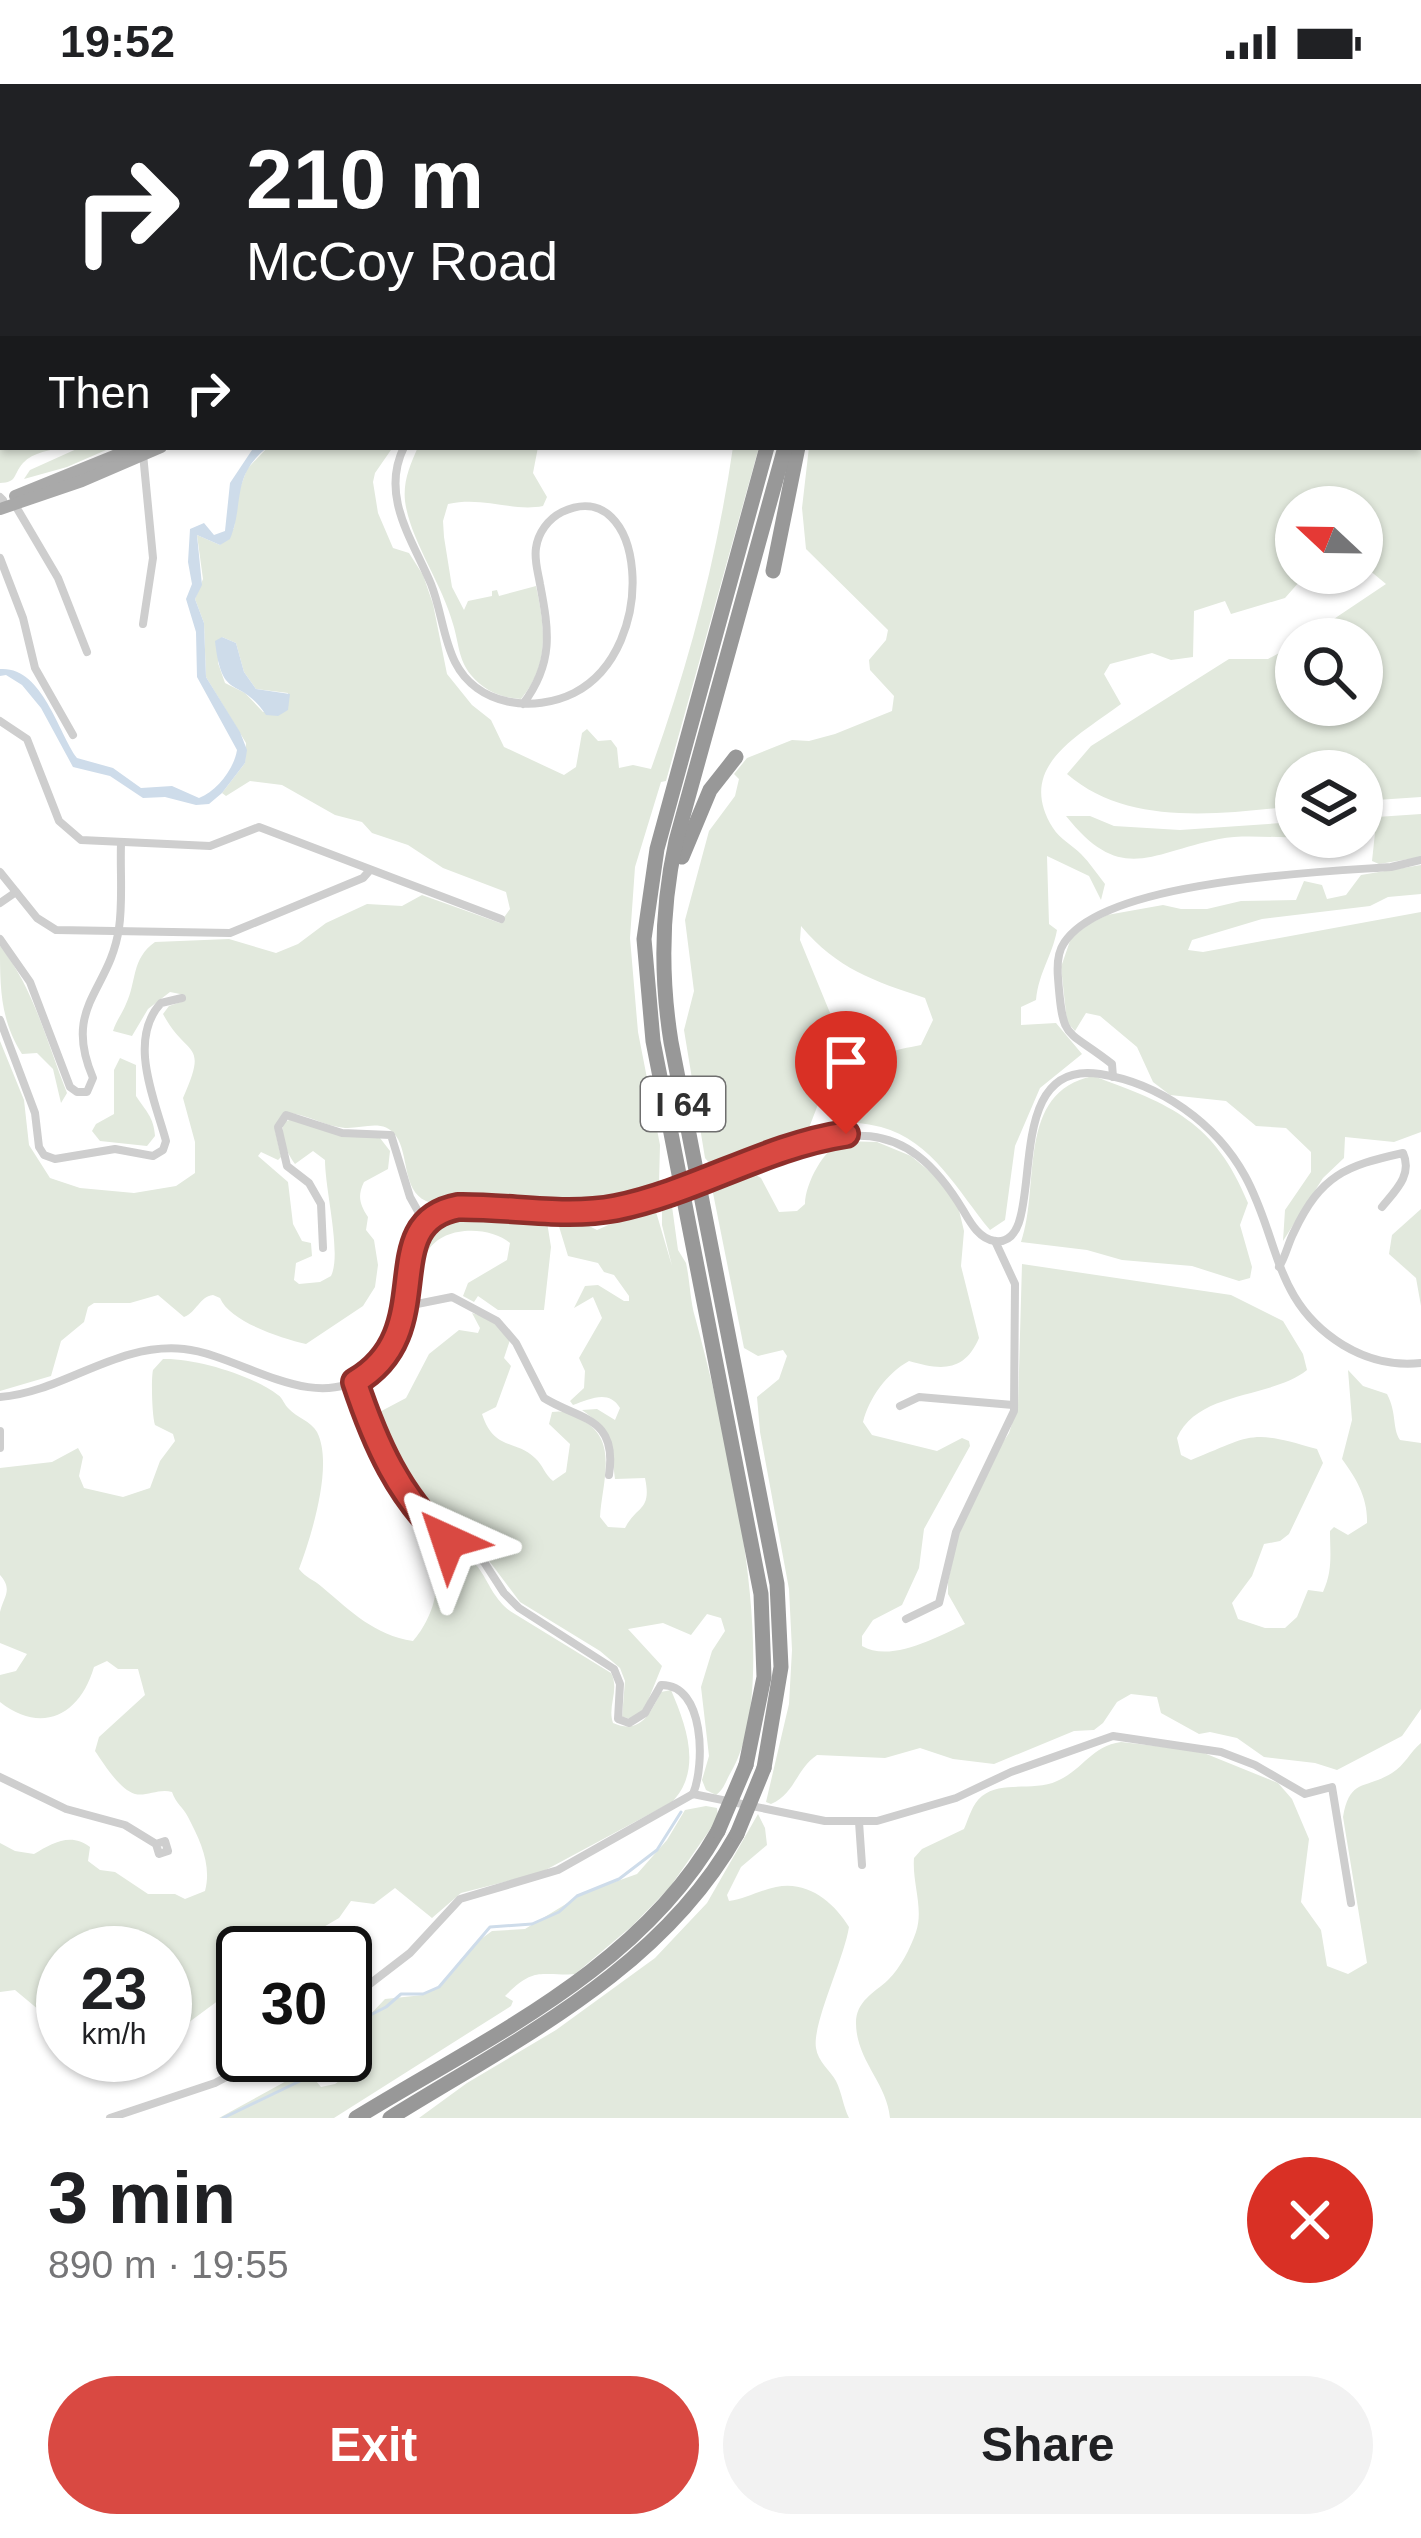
<!DOCTYPE html>
<meta charset="utf-8">
<style>
:root{--surface:#fff;--page:#f2f2f2;--text:#202124;--muted:#757577;--accent:#d94942}
body{margin:0;font-family:Arial,sans-serif;background:var(--page);color:var(--text);height:100vh;display:flex;flex-direction:column;font-size:45px;white-space:nowrap}
*{box-sizing:border-box;margin:0}
p{font-size:39px;color:var(--muted)}
.icon{flex:none;width:66px;height:66px;fill:none;stroke:currentColor;stroke-width:2;stroke-linecap:round;stroke-linejoin:round}
.map{position:relative;height:2034px;overflow:hidden}
.panel{display:flex;flex-direction:column;background:var(--surface);flex:1}
.panel>*{flex:none}
.hud{position:absolute;left:0px;top:0px;width:1422px;height:366px;box-shadow:0 3px 9px #0004;background:#202124;color:#fff;overflow:hidden}
.needle{width:78px;rotate:292deg}
.buttons{position:absolute;left:1275px;top:402px;display:grid;gap:24px}
.buttons a{display:grid;place-items:center;width:108px;height:108px;border-radius:50%;background:var(--surface);box-shadow:0 3px 9px #0004;font-size:60px}
.speed{position:absolute;left:36px;top:1842px;display:flex;gap:24px;font-size:60px;font-weight:700;text-align:center}
.speed>*{display:grid;place-content:center;width:156px;height:156px;border-radius:50%;background:var(--surface);box-shadow:0 3px 9px #0004;line-height:1}
.speed small{font-size:30px;font-weight:400}
.speed .limit{border:6px solid #111;border-radius:18px;background:#fff;color:#111}
.pin{position:absolute;display:grid;place-items:center;width:102px;height:102px;color:#fff;margin:-123px -51px;border-radius:50% 50% 50% 0;rotate:-45deg;box-shadow:0 0 12px #0007}
.pin .icon{rotate:45deg}
.me{position:absolute;width:132px;margin:-66px;rotate:318deg;stroke-linejoin:round;filter:drop-shadow(0 0 9px #0008)}
.turn{display:flex;align-items:center;gap:42px;height:252px;padding:0 48px;font-size:54px}
.turn .icon{width:156px;height:156px;stroke-width:2.5}
.turn b{display:block;font-size:84px;line-height:102px}
.then{display:flex;align-items:center;height:114px;padding:0 48px;background:#0003;gap:24px;font-size:45px}
.round{display:grid;place-items:center;flex:none;width:126px;height:126px;border-radius:63px;background:var(--page)}
.head{display:flex;align-items:center;justify-content:space-between;height:204px;padding:0 48px}
h1{font-size:72px;font-weight:600;line-height:90px}
.primary-button{display:flex;gap:24px;margin-top:auto;padding:24px 48px}
.primary-button a{flex:1;height:138px;border-radius:72px;background:var(--accent);color:#fff;font-size:48px;font-weight:600;line-height:138px;text-align:center}
.primary-button a+a{background:var(--page);color:var(--text)}
.status{display:flex;justify-content:space-between;align-items:center;height:84px;padding:0 60px;background:var(--surface);direction:ltr}
.status svg{height:33px;fill:currentColor}
.map>svg:first-child{display:block}
.green{fill:#e2e9dd;fill-rule:evenodd}
.water{fill:#cedcea}
.lines{fill:none;stroke-linecap:round;stroke-linejoin:round}
.stream{stroke:#cedcea;stroke-width:3}
.minor{stroke:#cecece;stroke-width:8}
.major{stroke:#a9a9a9;stroke-width:12}
.highway{stroke:#989898;stroke-width:15}
.minor-bridge{stroke:#cecece;stroke-width:8}
.highway-bridge{stroke:#989898;stroke-width:15}
.route-casing{stroke:#8d2f2b;stroke-width:30}
.route{stroke:#d94942;stroke-width:21}
.labels{text-anchor:middle;stroke-width:12;stroke-linejoin:round;paint-order:stroke}
.shield{fill:#fff;stroke:#6f6f6f;stroke-width:3}
.shield-label{font-size:33px;font-weight:bold;fill:#313131}
</style>
<div class="status"><b>19:52</b><svg viewBox="0 0 49 12"><path d="M0 12V9h3v3zM5 12V6h3v6zM10 12V3h3v9zM15 12V0h3v12zM26 1h20v11H26zM47 4h2v5h-2z"/></svg></div>
<div class="map">
<svg width="1421" height="2034" viewBox="0 0 1421 2034">
<rect width="100%" height="100%" fill="#fff"/>
<!-- green -->
<g class="green">
<path d="M905,0H1421V713L1362,717V687H1296V722C1221,730 1128,743 1067,690L1091,662L1229,575H1268L1296,560V621H1362V555H1304L1386,500L1362,480V423H1296V489H1307L1285,514L1231,530L1225,517L1194,527L1193,573L1171,576L1152,569L1110,580L1104,590L1121,620C1077,653 1015,683 1053,744C1060,755 1072,761 1081,770C1090,779 1097,790 1105,800L1101,816L1089,792L1047,772L1049,840L1057,846C1052,873 1039,887 1036,916L1021,923V941L1056,939L1082,970L1040,1004L1015,1062L1005,1136L990,1146C959,1109 932,1056 881,1043C865,1039 849,1038 833,1035C848,981 867,971 921,961L933,936L925,914C874,897 837,885 801,842L800,856L842,958L807,1049L726,1080L711,1081L705,1074L684,946L694,907L685,836L709,747L735,712L739,695L734,690L747,674L792,656L809,657L835,650L892,627L894,612L870,586L869,576L886,556L888,546L806,465L802,424L809,363H1419V3H903Z"/>
<path d="M0,352L3,363H65C51,366 33,368 23,379C12,392 18,398 0,399Z"/>
<polygon points="81,363 113,363 67,383 24,395 30,386"/>
<path d="M268,363H393L375,389L373,398L378,429L393,464L409,469L423,491L433,520L447,590L472,621L491,636L504,663L564,691L576,683L582,649L587,645L598,657L611,656L617,664L619,684L633,681L651,685C689,580 717,473 733,363H759L666,697L661,698L635,783L630,854L638,948L660,1061L659,1099C618,1135 530,1117 480,1116C464,1116 439,1123 426,1117C402,1106 409,1070 396,1052C383,1034 363,1045 345,1044C323,1042 304,1028 283,1029L275,1046L281,1073L278,1076L261,1068L258,1072L288,1098L293,1140L302,1157L311,1159L312,1172L296,1179L294,1196L299,1200L320,1198L331,1192C342,1170 325,1106 325,1076L313,1067L295,1080C287,1070 279,1051 284,1038L292,1035L341,1052L380,1054L390,1067L388,1085L364,1098C357,1112 360,1121 368,1133L366,1146L374,1156L378,1181L375,1203L363,1222L306,1260C281,1254 230,1238 220,1214L213,1211C199,1213 197,1228 184,1233L158,1211L130,1219H94L88,1223L84,1238L61,1257L51,1292L0,1307V957L24,1016L29,1061L50,1094L80,1104L134,1109L176,1102L195,1089V1058L183,1014C209,955 187,975 163,930L169,922L184,917L185,911L170,908L148,925L132,952L113,947C116,937 122,930 126,920C137,897 131,875 155,858L229,855L276,869L298,860L326,839L367,820L402,822L422,811L500,839L510,825L506,808L443,784L408,761L372,749L362,738L335,731L282,701L250,697L226,712L222,709L245,679L246,659L206,593L204,539L195,515L203,495L197,451L220,461L234,444L238,410L247,385ZM222,553L236,559L244,588L256,605L288,609V626L263,628L245,609L225,599L218,579Z"/>
<path d="M418,363H538L533,389L547,413L543,422C512,428 484,412 448,420L443,437L444,453L452,503L464,526L468,517L492,512V507L497,506L499,512L536,502C545,544 550,580 521,615C502,614 484,607 471,591C458,575 459,559 453,540C442,499 410,456 405,417C403,397 410,381 418,363Z"/>
<polygon points="1421,730 1421,773 1379,780 1372,777 1375,749 1362,749 1362,734"/>
<path d="M1066,732H1090L1114,742L1180,746L1296,738V753C1271,754 1243,750 1219,755C1150,769 1121,801 1066,732Z"/>
<polygon points="1421,781 1421,810 1388,813 1370,822 1262,835 1192,856 1188,866 1203,868 1421,828 1421,1048 1394,1058 1345,1053 1344,1074 1323,1094 1283,1157 1285,1126 1311,1088 1311,1068 1286,1044 1256,1042 1226,1017 1170,1011 1153,998 1137,963 1100,932 1086,929 1075,947 1067,938 1061,883 1071,854 1089,840 1107,831 1163,821 1181,825 1207,825 1241,817 1296,816 1304,797 1322,801 1327,815 1346,811 1361,791"/>
<path d="M0,862C34,904 47,959 67,1009L61,1019L53,985L37,969L22,970C0,936 0,902 0,862Z"/>
<path d="M120,974L136,981V1012C145,1026 154,1033 155,1052L147,1062L100,1057L92,1047L96,1040L114,1030V986Z"/>
<path d="M1093,992C1171,1020 1215,1038 1248,1119L1240,1141L1252,1183L1250,1194L1239,1197L1192,1182L1122,1176L1087,1166L1021,1158C1041,1102 1015,1008 1093,992Z"/>
<path d="M843,1057L877,1058L911,1072L934,1091L958,1122L964,1147L961,1182L979,1254C964,1289 940,1286 909,1277C887,1289 869,1314 863,1338L872,1351L937,1367L962,1354L969,1357L970,1362L924,1445L919,1484L902,1521L873,1536L862,1552V1562C890,1579 938,1553 965,1540L948,1510V1498L959,1447L992,1375L1009,1349L1018,1321L1022,1180L1231,1211L1283,1237L1303,1270L1307,1286C1271,1315 1198,1306 1177,1354L1181,1371L1191,1376C1253,1351 1249,1345 1317,1365L1323,1379L1289,1450L1280,1457L1264,1460L1252,1492L1232,1519L1238,1535L1265,1544H1285L1297,1533L1308,1506L1323,1508C1333,1486 1330,1470 1330,1447L1334,1443L1348,1451L1367,1439C1368,1414 1356,1394 1342,1375L1352,1336L1348,1286L1363,1302L1387,1310C1397,1329 1392,1344 1400,1356L1421,1359V1625L1402,1652L1337,1686L1315,1679L1264,1673L1237,1654L1210,1648L1199,1650L1161,1629L1157,1613L1131,1610L1117,1618L1103,1639L1094,1646L1074,1647L994,1680L953,1675L920,1664L885,1674L817,1671C796,1685 795,1710 771,1720L766,1718L789,1620L792,1566L789,1505L760,1348L757,1313L779,1295L787,1272L783,1266L758,1272L744,1264L712,1104L714,1099L751,1088L761,1094L779,1128L797,1127L805,1120C805,1100 824,1064 843,1057Z"/>
<path d="M666,1114L671,1115L678,1166L686,1179C690,1197 690,1216 695,1233C723,1337 787,1594 731,1688C725,1698 725,1704 716,1711L706,1706L702,1696L709,1672L701,1603L712,1567L725,1547L721,1534L707,1530L691,1551L663,1539L628,1545L662,1582L645,1624L633,1635L622,1633L625,1597L620,1584L600,1567L520,1518L484,1470L450,1452L399,1390L386,1370L372,1332L406,1314L429,1270L459,1246L478,1249L480,1244L472,1229L489,1234L510,1256L504,1274L511,1282L496,1323L482,1330C494,1367 515,1355 535,1374C543,1381 545,1391 553,1397L566,1388L570,1360L549,1340L552,1328C564,1326 569,1329 580,1335C620,1354 602,1398 600,1433L608,1443L625,1444C637,1421 652,1427 645,1394L615,1395C612,1366 609,1344 582,1326L597,1325L615,1336L620,1324C609,1305 590,1315 573,1321L570,1317L584,1304L585,1287L579,1274L602,1234L593,1213L574,1224L585,1202L598,1201L624,1217H629V1212L614,1191L604,1188L598,1179L568,1172L557,1136L573,1134L597,1146L654,1121L672,1182L662,1141V1116Z"/>
<polygon points="1421,1125 1421,1222 1416,1194 1389,1170 1392,1151"/>
<path d="M481,1129L540,1133L547,1138L551,1163L544,1226H498L478,1212L474,1218L463,1212L468,1199L507,1176L510,1159C490,1142 443,1141 428,1167C420,1179 421,1194 420,1207L414,1208C413,1151 421,1133 481,1129Z"/>
<path d="M163,1275C195,1274 252,1291 278,1311C283,1314 284,1321 289,1325C296,1333 311,1337 317,1348C334,1381 311,1453 299,1485C306,1494 313,1495 322,1503C352,1528 374,1551 413,1557C423,1546 434,1525 435,1510C436,1489 423,1477 441,1461C490,1474 480,1503 510,1527L611,1589C620,1606 607,1622 613,1639C640,1651 650,1630 661,1608L671,1606C686,1641 703,1686 672,1718L540,1789L461,1809L432,1834L395,1804L374,1820L351,1817L339,1834L315,1848C304,1877 269,1869 243,1869V1909L219,1916L169,1953L165,1955V1869H63L61,1968L39,1926L15,1906L0,1908V1759L15,1767L34,1770C52,1759 71,1748 90,1763L88,1777L100,1786L115,1788L148,1810H175L185,1815L205,1807C212,1781 200,1756 188,1733C183,1723 176,1720 172,1708C159,1704 146,1713 135,1710C119,1705 104,1680 95,1667L99,1653L145,1611L138,1585H118L107,1577L94,1583C80,1631 42,1651 0,1618V1591L16,1587L27,1570L0,1559C0,1550 0,1537 0,1528C4,1512 13,1506 0,1491V1384L52,1378L78,1364L83,1373L79,1392L84,1404L123,1413L150,1404L160,1377L175,1357L173,1350L155,1341C152,1332 151,1295 153,1286Z"/>
<path d="M1121,1658L1199,1667L1278,1699L1292,1715L1309,1755L1301,1818L1321,1846L1327,1882L1348,1890L1367,1879L1343,1733C1350,1694 1364,1706 1392,1689C1405,1681 1410,1668 1421,1659V2034H890C887,1999 856,1976 856,1939C856,1917 874,1909 888,1896C901,1883 910,1865 916,1848C924,1824 912,1799 914,1774L922,1765L964,1745C969,1734 972,1720 982,1712C1002,1696 1034,1708 1057,1697C1083,1686 1091,1662 1121,1658Z"/>
<path d="M706,1722L717,1724L718,1734L670,1803L632,1842L575,1890C540,1893 536,1881 505,1912L513,1917L511,1922L334,2034H219L301,1989L311,1991L321,2003L335,2000L353,1987L345,1968V1934L366,1935L385,1915L423,1911L437,1904L474,1860L492,1847L525,1845L584,1809L637,1790L667,1756L685,1726Z"/>
<path d="M758,1730L765,1744L767,1761L741,1783L727,1811L729,1817C745,1815 760,1806 776,1803C807,1796 834,1818 849,1843C844,1875 812,1940 816,1964C818,1978 830,1986 836,1997C842,2009 843,2022 849,2034H419L467,1999L556,1946L655,1874L707,1819Z"/>
</g>
<!-- water -->
<g class="water">
<path d="M254,363H268C230,392 245,419 230,455L220,461L197,451L202,501L195,515L204,539L206,593L240,648L247,666L245,679L222,709L209,720L196,721L165,713L143,714L110,692L73,683L41,624L22,601L6,591L0,592V585C42,582 58,648 77,674L113,684L141,704L172,702L199,714C217,707 234,685 237,666L197,593L196,548L186,515L192,500L188,478L190,445L204,439L214,451L225,447L230,399Z"/>
<path d="M222,553L236,559L244,588L256,605L290,610L288,626L278,632L266,631C239,590 222,620 215,557Z"/>
</g>
<g class="lines">
<!-- stream -->
<g class="stream">
<polyline points="345,1944 386,1923 401,1910 423,1910 439,1903 490,1843 532,1840 559,1828 577,1812 619,1795 657,1766 681,1728"/>
<polyline points="223,2034 300,1997 315,1971"/>
</g>
<!-- minor -->
<g class="minor">
<polyline points="66,0 66,3"/>
<polyline points="157,0 157,3"/>
<polyline points="720,3 723,0"/>
<polyline points="0,67 3,66"/>
<polyline points="0,285 3,285"/>
<polyline points="0,307 3,310"/>
<path d="M404,363C380,412 412,455 431,500C441,525 443,554 455,578C477,622 534,629 574,609C662,564 645,388 562,428C548,435 538,449 536,464C534,476 538,488 540,500C549,547 554,579 523,620"/>
<polyline points="143,370 153,474 143,540"/>
<polyline points="0,413 3,416"/>
<polyline points="15,421 58,494 87,568"/>
<polyline points="0,474 23,534 35,584 73,651"/>
<polyline points="0,637 27,655 59,737 81,756 210,762 259,743 501,835"/>
<polyline points="0,788 37,834 56,846 230,849 363,794 370,786"/>
<polyline points="0,819 16,808"/>
<path d="M0,855L30,898L70,1003L77,1008H87L93,994C62,922 110,907 119,844C123,817 120,787 121,760"/>
<path d="M0,936L35,1029L39,1063L44,1071L55,1075L115,1065L153,1072L163,1066L166,1057C155,1016 127,956 161,919L182,914"/>
<path d="M1113,993L1112,980C1065,943 1063,959 1058,894C1057,882 1057,869 1064,859C1104,796 1320,788 1391,783L1421,776"/>
<path d="M744,1080C842,1047 901,1023 963,1126C970,1138 979,1155 995,1157C1053,1165 993,973 1100,990C1159,999 1216,1039 1245,1092C1280,1156 1273,1218 1343,1261C1368,1276 1392,1282 1421,1279"/>
<polyline points="323,1164 321,1120 309,1099 287,1082 278,1043 286,1031 342,1049 391,1051 410,1113 424,1138"/>
<path d="M1279,1183C1286,1172 1288,1159 1294,1148C1321,1091 1345,1082 1403,1069C1413,1091 1395,1107 1382,1123"/>
<path d="M407,1222L452,1213L497,1237L516,1259L544,1314C579,1336 618,1332 609,1391"/>
<path d="M355,1298L386,1378L439,1448L484,1478L504,1509L519,1524L614,1585L620,1600L618,1635L629,1639L645,1629L661,1601C705,1600 705,1681 693,1710"/>
<path d="M0,1313C64,1308 116,1258 184,1265C241,1271 312,1331 367,1290C432,1242 384,1148 444,1126C461,1120 481,1124 498,1124C544,1127 590,1132 634,1119"/>
<polyline points="900,1322 919,1313 1013,1321"/>
<polyline points="0,1347 0,1364"/>
<polyline points="906,1535 939,1519 956,1448 1014,1327 1015,1200 995,1157"/>
<polyline points="0,1693 66,1725 125,1741 156,1760 165,1757 168,1767 159,1770 156,1760"/>
<polyline points="693,1710 825,1737 877,1737 956,1714 1011,1688 1113,1652 1221,1668 1255,1681 1305,1710 1332,1703 1351,1819"/>
<polyline points="859,1738 862,1781"/>
<polyline points="345,1919 410,1869 460,1815 558,1786 693,1710"/>
<polyline points="110,2034 215,1999 268,1971"/>
</g>
<!-- major -->
<g class="major">
<polyline points="571,3 574,0"/>
<polyline points="591,3 594,0"/>
<polyline points="15,412 136,363"/>
<polyline points="0,425 82,397 161,363"/>
</g>
<!-- highway -->
<g class="highway">
<polyline points="873,3 874,0"/>
<polyline points="893,3 894,0"/>
<polyline points="773,487 798,363"/>
<polyline points="682,773 710,706 736,673"/>
<polyline points="746,1681 764,1593 761,1510 653,957 644,855 657,765 767,363"/>
<path d="M764,1684L781,1583L777,1500L671,958C660,889 661,825 676,757L785,363"/>
<path d="M356,2034C486,1954 640,1885 718,1747"/>
<path d="M390,2034C517,1955 661,1886 737,1750"/>
</g>
<!-- minor-bridge -->
<polyline class="minor-bridge" points="634,1119 744,1080"/>
<!-- highway-bridge -->
<g class="highway-bridge">
<polyline points="718,1747 746,1681"/>
<polyline points="737,1750 764,1684"/>
</g>
</g>
<g class="lines">
<!-- route casing -->
<g class="route-casing">
<path id="route" d="M448,1457C399,1414 375,1358 355,1298C443,1247 373,1139 458,1123C510,1122 564,1134 616,1124C695,1108 766,1062 846,1050"/>
</g>
<!-- route -->
<use href="#route" class="route"/>
</g>
<g class="labels">
<!-- shield labels -->
<rect class="shield" x="641" y="993" width="84" height="54" rx="9"/>
<g class="shield-label">
<text x="683" y="1032">I 64</text>
</g>
</g>
</svg>
<div class="buttons">
<a><svg class="needle" viewBox="-14 -14 28 28"><path d="M0-13l5 13h-10z" fill="#e53935"/><path d="M0 13l5-13h-10z" fill="#757577"/></svg></a>
<a><svg class="icon" aria-label="search" viewBox="0 0 24 24"><circle cx="10" cy="10" r="6"/><path d="M15 15l6 6"/></svg></a>
<a><svg class="icon" aria-label="layers" viewBox="0 0 24 24"><path d="M12 4l9 5-9 5-9-5zM3 14l9 5 9-5"/></svg></a>
</div>
<div class="speed"><div>23<small>km/h</small></div><div class="limit">30</div></div>
<div class="pin" style="left:846px;top:1050px;background:#d93025"><svg class="icon" aria-label="arrive" viewBox="0 0 24 24"><path d="M6 21V4h12l-3 4 3 4H6"/></svg></div>
<svg class="me" style="left:448px;top:1457px" viewBox="-20 -20 40 40"><path d="M0-17L14 15 0 8-14 15z" fill="#d94942" stroke="#fff" stroke-width="4"/></svg>
<div class="hud">
<div class="turn"><svg class="icon" aria-label="right" viewBox="0 0 24 24"><path d="M7 20v-9h11M14 6l5 5-5 5"/></svg><div><b>210 m</b>McCoy Road</div></div>
<div class="then">Then<svg class="icon" aria-label="right" viewBox="0 0 24 24"><path d="M7 20v-9h11M14 6l5 5-5 5"/></svg></div>
</div>
</div>
<section class="panel">
<div class="head"><div><h1>3 min</h1><p>890 m · 19:55</p></div><a class="round" style="background:#d93025;color:#fff"><svg class="icon" aria-label="close" viewBox="0 0 24 24"><path d="M6 6l12 12M18 6L6 18"/></svg></a></div>
<div class="primary-button"><a>Exit</a><a>Share</a></div>
</section>
